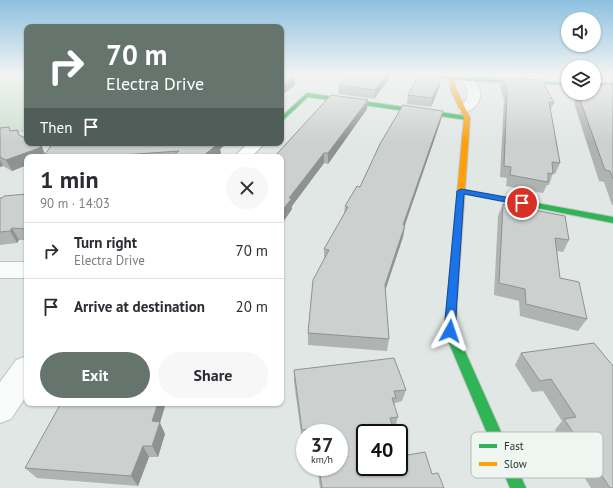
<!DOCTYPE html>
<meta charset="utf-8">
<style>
:root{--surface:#fff;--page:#f7f7f7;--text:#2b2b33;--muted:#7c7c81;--line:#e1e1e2;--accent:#65756e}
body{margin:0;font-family:"PT Sans",sans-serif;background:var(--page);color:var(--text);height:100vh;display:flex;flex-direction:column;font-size:15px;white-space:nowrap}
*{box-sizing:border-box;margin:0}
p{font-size:13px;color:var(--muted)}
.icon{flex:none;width:22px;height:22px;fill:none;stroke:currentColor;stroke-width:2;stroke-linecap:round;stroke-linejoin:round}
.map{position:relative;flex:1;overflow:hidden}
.side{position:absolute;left:24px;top:154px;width:260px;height:252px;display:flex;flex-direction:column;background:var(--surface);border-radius:8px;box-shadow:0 1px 3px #0004}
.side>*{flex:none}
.top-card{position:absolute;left:24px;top:24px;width:260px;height:122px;border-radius:8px;box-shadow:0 1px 3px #0004;background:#65756e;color:#fff;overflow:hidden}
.tools{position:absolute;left:561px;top:12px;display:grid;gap:8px}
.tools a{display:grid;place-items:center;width:40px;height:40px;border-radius:50%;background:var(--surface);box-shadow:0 1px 3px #0004;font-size:20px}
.speed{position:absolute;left:296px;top:424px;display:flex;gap:8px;font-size:20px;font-weight:700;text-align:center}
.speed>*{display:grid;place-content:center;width:52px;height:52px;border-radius:50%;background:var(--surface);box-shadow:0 1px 3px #0004;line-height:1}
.speed small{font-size:10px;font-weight:400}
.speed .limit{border:2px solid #111;border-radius:6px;background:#fff;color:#111}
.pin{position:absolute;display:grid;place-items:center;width:34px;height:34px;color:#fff;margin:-17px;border:2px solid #fff;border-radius:50%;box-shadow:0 1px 4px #0007}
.me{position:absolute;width:44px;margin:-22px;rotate:5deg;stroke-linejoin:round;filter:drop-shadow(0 0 3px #0008)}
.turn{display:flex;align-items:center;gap:14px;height:84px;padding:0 16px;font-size:18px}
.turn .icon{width:52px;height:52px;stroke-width:2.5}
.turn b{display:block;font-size:28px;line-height:34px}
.then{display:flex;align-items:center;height:38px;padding:0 16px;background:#0003;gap:8px;font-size:15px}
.round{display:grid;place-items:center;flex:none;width:42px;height:42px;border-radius:21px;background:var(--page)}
.summary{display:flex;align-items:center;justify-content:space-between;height:68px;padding:0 16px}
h1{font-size:24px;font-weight:700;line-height:30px}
.button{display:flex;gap:8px;margin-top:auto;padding:8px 16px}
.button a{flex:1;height:46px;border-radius:24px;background:var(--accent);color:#fff;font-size:16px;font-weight:700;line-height:46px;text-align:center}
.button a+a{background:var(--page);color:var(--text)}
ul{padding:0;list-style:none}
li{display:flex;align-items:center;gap:12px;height:56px;padding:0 16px;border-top:1px solid var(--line)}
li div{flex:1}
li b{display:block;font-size:15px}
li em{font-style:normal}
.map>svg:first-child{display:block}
.green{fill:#ccdfcf}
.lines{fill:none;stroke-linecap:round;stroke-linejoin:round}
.street-casing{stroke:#bec4c1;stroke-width:2}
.fast-casing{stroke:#bec4c1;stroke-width:2}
.slow-casing{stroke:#bec4c1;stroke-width:2}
.path{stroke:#bfc7c3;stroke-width:2;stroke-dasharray:1.5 2;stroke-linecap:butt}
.street{fill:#fafbfb;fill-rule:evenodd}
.fast{fill:#30b455;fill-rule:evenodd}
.slow{fill:#ff9f0a;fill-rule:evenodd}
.wall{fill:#afb3b1}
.shaded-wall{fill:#8f9290}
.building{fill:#ccd0ce;stroke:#8f9290}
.route{fill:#1a73e8;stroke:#114b97}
.key{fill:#eff6f2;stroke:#b2bdb8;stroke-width:1}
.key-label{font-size:11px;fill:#22372f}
</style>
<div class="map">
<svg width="613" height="488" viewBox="0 0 613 488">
<rect width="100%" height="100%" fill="#e1e7e4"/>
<!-- green -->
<polygon class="green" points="0,75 27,75 27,132 0,134"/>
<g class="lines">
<!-- street casing -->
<g class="street-casing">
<g id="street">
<path d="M458,75H469C474,80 479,85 480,92C482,103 471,114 460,112L458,109C460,106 463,104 465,102C472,92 463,83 458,75Z"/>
<polygon points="248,143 265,143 251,157 234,157"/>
<rect x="0" y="262" width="27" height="16"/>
<polygon points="27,356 27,395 11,419 0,423 0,382 16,360"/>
</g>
</g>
<!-- fast casing -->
<g class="fast-casing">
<g id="fast">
<polygon points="410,75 568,83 568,85 468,81"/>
<rect x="594" y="83" width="19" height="2"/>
<polygon points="307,93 467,116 470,118 467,120 308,97 281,122 281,117"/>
<polygon points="458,189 461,189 613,217 613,223 461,193 457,191"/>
<polygon points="452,299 456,300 457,303 456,331 526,488 510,488 444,331 447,303 448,300"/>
</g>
</g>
<!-- slow casing -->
<g class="slow-casing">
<polygon id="slow" points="452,75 457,75 453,79 457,91 470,118 457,303 456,306 452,307 448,306 447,303 464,118 451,91 449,79"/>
</g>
<!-- path -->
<polyline class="path" points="14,131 27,130"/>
<!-- street -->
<use href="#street" class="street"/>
<!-- fast -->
<use href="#fast" class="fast"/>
<!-- slow -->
<use href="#slow" class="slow"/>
</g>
<!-- wall -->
<g class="wall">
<polygon points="392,75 374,99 338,94 339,85"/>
<polygon points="497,75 535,75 534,77"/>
<polygon points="503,78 554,103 550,111 560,163 555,174 553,173 549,185 547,185 543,193 506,186 507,178 500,177 504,100 500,86"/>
<polygon points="613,85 613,205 612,205 604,182 599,181 574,103 578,94"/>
<polygon points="439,88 431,107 407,104 408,95"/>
<polygon points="367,109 328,164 324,163 292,206 292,209 281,225 281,157"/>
<polygon points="441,120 405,225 403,237 385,290 389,339 387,351 308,345 308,333 324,260 324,249 344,214 345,206 360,187"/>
<polygon points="0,128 11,131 17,130 20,136 42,147 45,154 150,146 154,143 227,143 220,149 221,153 216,157 27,157 27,165 12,171 3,166 0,167"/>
<polygon points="27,194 27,240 19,240 17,243 0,245 0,198"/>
<polygon points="503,204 569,240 563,252 557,251 560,278 587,319 578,331 520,316 519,301 494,295 498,216"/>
<polygon points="594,343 613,488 591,488 555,430 562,421 543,391 532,392 515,365 521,353"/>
<polygon points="294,370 406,390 402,401 395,403 394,406 398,417 395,428 393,429 402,456 432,474 444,488 320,488 317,467 339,467 339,433 305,433 305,441 302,441 294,382"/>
<polygon points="160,423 165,434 158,457 149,457 138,486 37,478 25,468"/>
</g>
<!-- shaded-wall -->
<g class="shaded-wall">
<polygon points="387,75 392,75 374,99 375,90"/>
<polygon points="295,76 295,85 281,96 281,87"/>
<polygon points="441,80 439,88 431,107 432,98"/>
<polygon points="368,100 367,109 328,164 328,153"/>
<polygon points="443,111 441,120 401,236 403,225"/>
<polygon points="216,143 227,143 220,149 221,153 216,157 202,157"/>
<polygon points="42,147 46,157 27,157 27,165 12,171 6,160"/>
<polygon points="324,153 324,163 292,206 292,209 281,225 281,212 289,198"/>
<polygon points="0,160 3,166 0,167"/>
<polygon points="405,225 403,237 383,297 385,285"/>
<polygon points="12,228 19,240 17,243 10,231"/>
<polygon points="158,403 166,403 160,423 165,434 158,457 152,446 152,421"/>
<polygon points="143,446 149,457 138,486 131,476"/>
</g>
<!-- building -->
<g class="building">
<polygon points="281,75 290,75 295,76 281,87"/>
<polygon points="348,75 387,75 375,90 339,85"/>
<polygon points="419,75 440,75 441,80 432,98 408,95"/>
<polygon points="503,78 542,80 554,103 549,102 560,163 552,162 553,174 548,173 548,182 510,175 511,167 504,166 507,92"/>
<polygon points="609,83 612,86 613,85 613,179 610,171 605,170 578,94 580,93 594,93 594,88"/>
<polygon points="331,95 368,100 328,153 324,153 289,198 292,198 281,212 281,157 274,157"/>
<polygon points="403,105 443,111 403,225 405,225 385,285 389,339 308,333 313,280 329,250 324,249 348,207 345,206 357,186 360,187 380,144"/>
<polygon points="9,127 10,131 17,130 19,135 27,139 27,143 34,143 42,147 6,160 0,157 0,128"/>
<polygon points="53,143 143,143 150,146 154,143 219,143 202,157 171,157 179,151 94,157 43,157"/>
<polygon points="27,194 27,229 12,228 10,231 0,232 0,198 2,198 4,196"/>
<polygon points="503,204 565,216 569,240 555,238 560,278 579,282 587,319 526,304 525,289 499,283"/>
<polygon points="594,343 613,366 613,488 610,488 564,419 576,417 551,379 540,381 521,353"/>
<polygon points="394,358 406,390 394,391 396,398 392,398 398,417 390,418 395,433 365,433 365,467 399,467 399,447 402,456 425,452 432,474 438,473 444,488 322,488 319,467 339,467 339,433 313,433 313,429 302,430 294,370"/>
<polygon points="61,403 158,403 152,421 160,422 152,446 143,446 131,476 25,468"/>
</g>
<!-- sky -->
<linearGradient id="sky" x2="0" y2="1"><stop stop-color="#8dc0df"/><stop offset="0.52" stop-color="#f2f4f3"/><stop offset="1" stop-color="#f2f4f3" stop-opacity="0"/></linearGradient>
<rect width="613" height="143" fill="url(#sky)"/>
<!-- route -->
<polygon class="route" points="461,189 522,200 526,203 522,205 464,194 455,331 454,334 450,335 446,334 444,331 457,191"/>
<!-- legend -->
<rect x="471" y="432" width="132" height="46" rx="6" class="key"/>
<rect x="479" y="444" width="18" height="4" fill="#30b455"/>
<rect x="479" y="462" width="18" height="4" fill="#ff9f0a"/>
<g class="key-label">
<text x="504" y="450">Fast</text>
<text x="504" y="468">Slow</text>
</g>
</svg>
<div class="tools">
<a><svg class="icon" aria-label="sound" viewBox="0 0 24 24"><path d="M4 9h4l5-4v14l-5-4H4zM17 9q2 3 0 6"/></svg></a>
<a><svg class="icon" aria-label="layers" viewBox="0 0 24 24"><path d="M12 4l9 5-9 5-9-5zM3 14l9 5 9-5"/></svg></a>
</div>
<div class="speed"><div>37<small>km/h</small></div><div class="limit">40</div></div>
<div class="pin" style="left:522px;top:203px;background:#d93025"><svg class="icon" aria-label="arrive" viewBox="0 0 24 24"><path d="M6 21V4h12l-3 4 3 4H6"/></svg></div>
<svg class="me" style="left:450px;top:331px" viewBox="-20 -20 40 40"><path d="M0-17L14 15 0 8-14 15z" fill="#1a73e8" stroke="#fff" stroke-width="4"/></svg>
<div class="top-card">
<div class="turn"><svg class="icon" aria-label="right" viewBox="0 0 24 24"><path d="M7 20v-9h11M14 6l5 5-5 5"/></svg><div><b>70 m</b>Electra Drive</div></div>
<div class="then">Then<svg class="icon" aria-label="arrive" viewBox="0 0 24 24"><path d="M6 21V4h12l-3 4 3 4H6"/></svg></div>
</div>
<section class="side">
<div class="summary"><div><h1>1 min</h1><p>90 m · 14:03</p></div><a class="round"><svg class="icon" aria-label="close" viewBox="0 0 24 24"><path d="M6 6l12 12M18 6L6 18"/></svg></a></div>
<ul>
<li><svg class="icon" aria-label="right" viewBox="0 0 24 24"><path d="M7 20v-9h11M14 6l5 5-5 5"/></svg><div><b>Turn right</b><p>Electra Drive</p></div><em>70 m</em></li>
<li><svg class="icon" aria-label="arrive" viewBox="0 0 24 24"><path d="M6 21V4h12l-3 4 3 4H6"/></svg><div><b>Arrive at destination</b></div><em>20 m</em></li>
</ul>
<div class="button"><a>Exit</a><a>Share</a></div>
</section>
</div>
